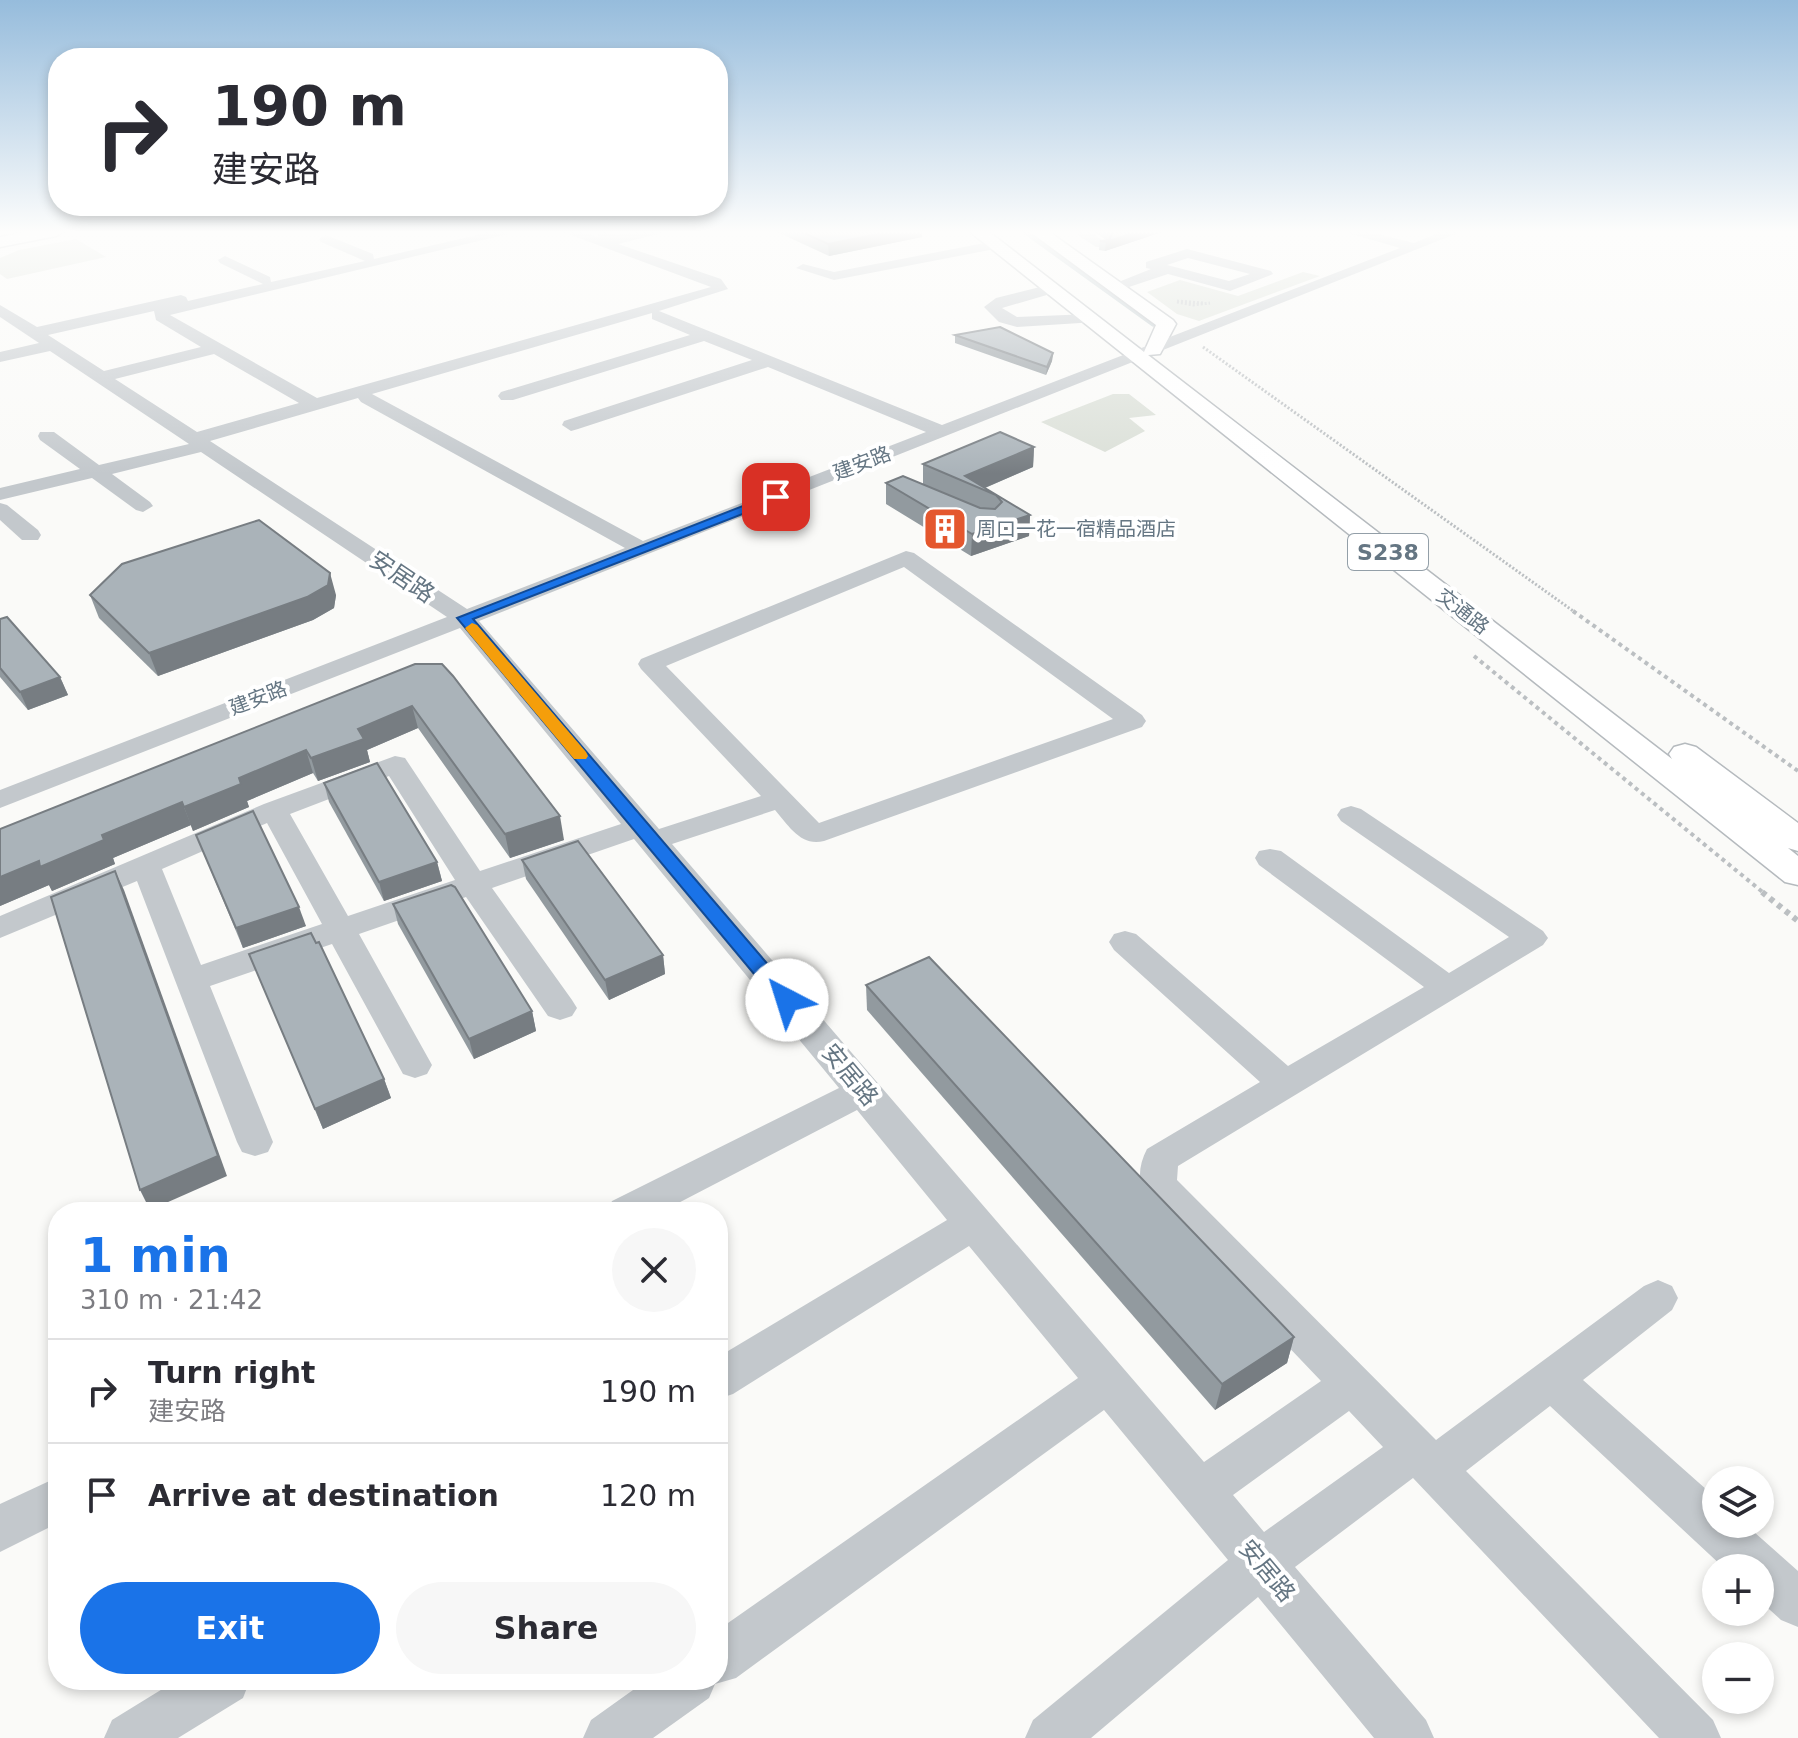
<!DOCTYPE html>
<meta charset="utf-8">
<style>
:root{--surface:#fff;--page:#f7f7f7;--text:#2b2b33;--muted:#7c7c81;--line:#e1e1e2;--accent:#1a73e8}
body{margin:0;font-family:"DejaVu Sans","Noto Sans SC",sans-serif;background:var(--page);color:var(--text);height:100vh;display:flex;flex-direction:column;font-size:30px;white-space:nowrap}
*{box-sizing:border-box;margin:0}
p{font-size:26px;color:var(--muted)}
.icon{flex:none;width:44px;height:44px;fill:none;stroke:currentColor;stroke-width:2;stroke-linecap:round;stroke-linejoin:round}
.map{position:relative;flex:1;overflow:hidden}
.sheet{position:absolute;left:48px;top:1202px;width:680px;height:488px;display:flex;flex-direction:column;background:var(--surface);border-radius:32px;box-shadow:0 4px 12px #0003}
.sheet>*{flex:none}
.top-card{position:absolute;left:48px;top:48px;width:680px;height:168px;border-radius:32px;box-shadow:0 4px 12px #0003;background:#fff;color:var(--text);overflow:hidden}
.buttons{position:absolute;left:1702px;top:1466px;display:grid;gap:16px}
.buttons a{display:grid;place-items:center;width:72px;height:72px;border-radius:50%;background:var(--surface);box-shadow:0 4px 12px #0003;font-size:40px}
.pin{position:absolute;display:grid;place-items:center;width:68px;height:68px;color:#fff;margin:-34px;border-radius:16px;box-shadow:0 4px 12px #0006}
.me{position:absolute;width:88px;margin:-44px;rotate:320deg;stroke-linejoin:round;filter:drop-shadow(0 0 6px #0008)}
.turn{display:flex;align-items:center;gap:28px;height:168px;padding:0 32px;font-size:36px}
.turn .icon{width:104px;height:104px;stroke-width:2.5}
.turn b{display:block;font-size:56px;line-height:68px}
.round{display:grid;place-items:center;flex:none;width:84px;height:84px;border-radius:42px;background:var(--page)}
.headline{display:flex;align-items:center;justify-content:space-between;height:136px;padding:0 32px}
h1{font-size:48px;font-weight:700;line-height:60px;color:var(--accent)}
.action{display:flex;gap:16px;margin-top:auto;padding:16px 32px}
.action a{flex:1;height:92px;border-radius:48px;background:var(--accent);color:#fff;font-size:32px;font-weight:700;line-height:92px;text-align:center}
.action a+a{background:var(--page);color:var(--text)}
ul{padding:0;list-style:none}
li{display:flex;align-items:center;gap:24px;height:104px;padding:0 32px;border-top:2px solid var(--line)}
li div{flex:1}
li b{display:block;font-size:30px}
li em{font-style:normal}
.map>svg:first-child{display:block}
.green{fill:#dadfd7}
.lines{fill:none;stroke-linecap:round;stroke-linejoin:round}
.stream{stroke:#bbc7cb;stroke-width:5}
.major-casing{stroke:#b5babe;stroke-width:3}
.path-far2{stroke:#bbbfc2;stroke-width:3;stroke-dasharray:2 2;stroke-linecap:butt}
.path-far1{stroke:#bbbfc2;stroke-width:4;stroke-dasharray:4 4;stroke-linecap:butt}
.path{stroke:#bbbfc2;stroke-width:6;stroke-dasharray:5 5;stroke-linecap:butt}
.minor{fill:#c3c8cc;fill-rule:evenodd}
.major{fill:#fff;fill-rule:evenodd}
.wall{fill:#929a9f}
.shaded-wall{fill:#777d82}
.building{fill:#aab3b9;stroke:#777d82;stroke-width:2}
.route{fill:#1a73e8;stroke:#114b97;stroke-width:2}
.slow{fill:#f59e0b}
.labels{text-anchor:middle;stroke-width:8;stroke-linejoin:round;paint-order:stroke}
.far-street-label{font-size:20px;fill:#657683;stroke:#fff}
.far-poi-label{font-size:20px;fill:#657683;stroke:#fff;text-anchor:start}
.shield{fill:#fff;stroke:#939fa8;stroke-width:2}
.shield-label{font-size:22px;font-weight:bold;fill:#657683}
.street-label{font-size:24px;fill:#657683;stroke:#fff}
</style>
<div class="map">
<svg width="1798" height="1738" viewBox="0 0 1798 1738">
<rect width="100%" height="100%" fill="#fafaf8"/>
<!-- green -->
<g class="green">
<polygon points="76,239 106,257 7,279 0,274 0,258 19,250"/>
<polygon points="1303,272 1320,276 1199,321 1177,314 1147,292 1180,280 1238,296"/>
<polygon points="1113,394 1129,394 1156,415 1129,418 1145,431 1105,452 1041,422"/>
</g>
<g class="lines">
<!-- stream -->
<polyline class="stream" points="1024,231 1153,324"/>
<!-- major casing -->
<g class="major-casing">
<g id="major">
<polygon points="30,231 64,231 56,236 0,247 0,237"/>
<polygon points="969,231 988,231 1144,352 1156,325 1029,231 1048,231 1173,320 1176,324 1160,354 1148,355 1672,759 1669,754 1674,747 1685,744 1696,747 1798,823 1798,851 1788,848 1798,856 1798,885 1785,882"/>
</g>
</g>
<!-- path-far2 -->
<g class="path-far2">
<polyline points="1177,301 1203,303"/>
<polyline points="1177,302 1193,305 1210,303"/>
<polyline points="1203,347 1576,613"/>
</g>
<!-- path-far1 -->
<g class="path-far1">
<polyline points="1573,611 1798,771"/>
<polyline points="1474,656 1765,894"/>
</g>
<!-- path -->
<polyline class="path" points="1762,892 1798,921"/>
<!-- minor -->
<g class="minor">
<path d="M494,231H520L170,315L317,398L711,287L560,231H581L598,237V231L618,235L640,231H670L618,244L721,279L728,289L659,311L942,425L1400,248L1341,231H1366L1414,243L1443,231H1463L479,621L659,829L761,796L641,669L638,664L641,659L906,551L914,553L1142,715L1146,721L1142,727L824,841C801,847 789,826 775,810L672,844L1204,1462L1321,1381L1145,1196C1137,1181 1139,1164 1147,1149L1260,1082L1114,950L1109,942L1114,934L1125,931L1136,934L1288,1066L1424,987L1259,865L1255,858L1259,851L1270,849L1281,851L1449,973L1509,937L1341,821L1337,815L1341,809L1351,806L1361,809L1543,931L1548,938L1543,945L1178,1166L1177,1180L1436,1440L1644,1286L1658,1280L1672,1286L1678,1298L1672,1310L1583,1380L1716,1498V1524H1745L1798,1571V1627L1781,1620L1760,1601V1568H1724L1550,1406L1466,1471L1713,1720L1721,1738H1659L1413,1478L1295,1567L1426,1720L1434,1738H1374L1258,1597L1091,1738H1025L1033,1720L1228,1560L1104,1410L736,1678L715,1684L709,1698L653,1738H583L591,1720L647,1680H718V1630L1078,1378L969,1246L733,1394L718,1399V1357L947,1220L857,1110L661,1212H607L612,1201L839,1088L634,839L492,888L572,1000L577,1008L572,1016L560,1020L548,1016L466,897L359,934L432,1065L427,1074L415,1078L403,1074L332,944L210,986L273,1142L268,1152L255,1156L242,1152L237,1142L137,881L0,938V916L264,804L395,756L405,758L480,871L621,824L460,628L0,808V790L447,617L201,452L112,474L150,502L153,506L143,512L136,510L92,478L0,500V488L80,469L40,440L38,436L40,432H54L99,465L189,444L50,351L0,362V352L39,343L0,317V305L37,327L181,295L186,297L188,301L263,284L220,263L218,260L225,256L270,277L271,282L365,261L321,242L319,239L326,235L373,254L374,259ZM154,311L156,320L201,347L104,371L48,335ZM652,313V319L690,335L501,392L498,396L501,400H513L704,341L752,360L564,421L562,425L571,431L578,429L768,367L926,432L643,541L372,394ZM214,354L299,403L197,432L115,379ZM358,398L361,402L625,548L467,609L210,441ZM904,567L1113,719L819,823L666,666ZM389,776L455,880L348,916L290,814ZM267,823L322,924L201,965L162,869ZM1349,1411L1383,1447L1264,1532L1233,1495Z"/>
<polygon points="1072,231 1089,231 1108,244 1106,247 1096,247"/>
<polygon points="995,241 1000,242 1000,248 834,280 796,268 803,264 834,272"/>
<path d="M1187,249L1271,271L1273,274L1230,291L1168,274L1114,292L1106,287L1151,269L1146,268V262ZM1188,258L1250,274L1229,281L1167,265Z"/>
<polygon points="1052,284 1057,286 1057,292 1002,308 1017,317 1090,314 1096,316 1096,322 1017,327 999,322 984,307 996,298"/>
<polygon points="0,503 7,505 38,530 41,535 38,540 22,540 0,520"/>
<polygon points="58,1477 58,1523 0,1552 0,1504"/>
<polygon points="177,1680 250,1680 243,1698 178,1738 104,1738 112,1720"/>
</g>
<!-- major -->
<use href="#major" class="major"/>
</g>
<!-- wall -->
<g class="wall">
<polygon points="775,231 922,231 922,237 829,256"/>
<polygon points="1094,231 1165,231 1105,251 1099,250 1100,241 1106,240"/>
<polygon points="955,335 1053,353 1052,361 1046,375 955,343"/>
<polygon points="1034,447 1033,467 985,488 1030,515 1029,536 971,556 886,504 886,483 923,484 923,464"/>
<polygon points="90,595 336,595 334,608 313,620 158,676 99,618"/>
<polygon points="0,619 60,677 68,695 28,710 0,677"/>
<polygon points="415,664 564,840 510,858 418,728 367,750 370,762 318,781 313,773 247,801 249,807 193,831 191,825 113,858 115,864 52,891 49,885 0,906 0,829"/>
<polygon points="324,783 437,862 442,881 384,901 329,802"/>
<polygon points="196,835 306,926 243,948"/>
<polygon points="522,860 663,955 665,974 609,1000 526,879"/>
<polygon points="393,904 532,1011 536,1031 474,1059 398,924"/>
<polygon points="249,954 384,1079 391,1098 323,1129"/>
<polygon points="866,985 1294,1337 1287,1363 1215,1410 867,1010"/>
</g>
<!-- shaded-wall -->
<g class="shaded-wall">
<polygon points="893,231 922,231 922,237 829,256 828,244"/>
<polygon points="1139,231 1165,231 1105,251 1106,242"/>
<polygon points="1053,353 1052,361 1046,375 1047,367"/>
<polygon points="1034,447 1033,467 982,489 965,476"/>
<polygon points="1030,515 1029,536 971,556 972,534"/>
<polygon points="330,573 336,595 334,608 313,620 158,676 149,653"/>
<polygon points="60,677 68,695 28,710 20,692"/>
<polygon points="412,706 418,728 367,750 370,762 318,781 311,758 358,729"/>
<polygon points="306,750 313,773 247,801 249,807 193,831 184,807 239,778"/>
<polygon points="182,802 191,825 113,858 115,864 52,891 49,885 0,906 0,877"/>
<polygon points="560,816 564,840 510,858 505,834"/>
<polygon points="437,862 442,881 384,901 379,882"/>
<polygon points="115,871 124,890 227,1176 150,1210 140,1190"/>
<polygon points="299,907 306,926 243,948 236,928"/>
<polygon points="663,955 665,974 609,1000 605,980"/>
<polygon points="532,1011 536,1031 474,1059 469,1039"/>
<polygon points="384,1079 391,1098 323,1129 315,1109"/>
<polygon points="1294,1337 1287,1363 1215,1410 1222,1384"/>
</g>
<!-- building -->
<g class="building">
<polygon points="800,231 893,231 828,244"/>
<polygon points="1107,231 1139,231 1106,242 1100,241 1109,240 1112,234"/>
<polygon points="1000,327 1053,353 1047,367 955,335"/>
<polygon points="1000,432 1034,447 965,476 1030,515 972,534 886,483 903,476 980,508 995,509 1002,502 996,495 923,464"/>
<polygon points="259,520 330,573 328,585 307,597 149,653 90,595 122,564"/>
<polygon points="7,617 60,677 20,692 0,668 0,619"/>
<polygon points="415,664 442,664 453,676 560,816 505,834 412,706 358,729 364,739 311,758 306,750 239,778 241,784 184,807 182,802 102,835 104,840 40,867 39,861 0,877 0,829"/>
<polygon points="377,763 437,862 379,882 324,783"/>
<polygon points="253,811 299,907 236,928 196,835"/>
<polygon points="578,841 663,955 605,980 522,860"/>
<polygon points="115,871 218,1156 140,1190 51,897"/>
<polygon points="451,885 455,887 532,1011 469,1039 393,904"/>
<polygon points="311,933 316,943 319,942 384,1079 315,1109 249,954"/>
<polygon points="929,957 1294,1337 1222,1384 866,985"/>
</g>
<!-- sky -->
<linearGradient id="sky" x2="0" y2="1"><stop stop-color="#96bcdc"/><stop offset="0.49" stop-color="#fdfdfc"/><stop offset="1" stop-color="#fdfdfc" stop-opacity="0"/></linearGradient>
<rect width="1798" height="474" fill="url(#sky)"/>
<!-- route -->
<polygon class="route" points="776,493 781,494 781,499 473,619 794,995 797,1000 794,1005 780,1005 457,618"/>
<!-- slow -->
<polygon class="slow" points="472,623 477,625 586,752 588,756 586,759 574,759 467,631 465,628"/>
<!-- icons -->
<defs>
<g id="building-square" transform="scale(2.3)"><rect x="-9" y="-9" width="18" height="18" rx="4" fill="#e4572e" stroke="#fff"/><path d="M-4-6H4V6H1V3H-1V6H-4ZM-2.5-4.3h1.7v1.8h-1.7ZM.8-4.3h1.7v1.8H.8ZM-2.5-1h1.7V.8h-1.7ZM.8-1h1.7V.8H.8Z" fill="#fff"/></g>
</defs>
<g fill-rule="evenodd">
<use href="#building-square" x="945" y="529"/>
</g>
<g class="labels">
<!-- far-street labels -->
<g class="far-street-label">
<text transform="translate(862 463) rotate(-21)" y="7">建安路</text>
<text transform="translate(1463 611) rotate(38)" y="7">交通路</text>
<text transform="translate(258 698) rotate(-21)" y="7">建安路</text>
</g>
<!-- far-poi labels -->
<g class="far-poi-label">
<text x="976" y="536">周口一花一宿精品酒店</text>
</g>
<!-- shield labels -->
<rect class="shield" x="1348" y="534" width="80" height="36" rx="6"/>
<g class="shield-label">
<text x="1388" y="560">S238</text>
</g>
<!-- street labels -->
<g class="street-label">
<text transform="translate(402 577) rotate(34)" y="8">安居路</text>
<text transform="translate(850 1075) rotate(50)" y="8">安居路</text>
<text transform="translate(1267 1571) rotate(50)" y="8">安居路</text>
</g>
</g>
</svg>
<div class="buttons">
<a><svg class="icon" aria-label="layers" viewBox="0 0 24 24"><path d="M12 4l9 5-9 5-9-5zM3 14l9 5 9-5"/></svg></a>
<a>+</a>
<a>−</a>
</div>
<div class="pin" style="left:776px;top:497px;background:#d93025"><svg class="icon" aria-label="arrive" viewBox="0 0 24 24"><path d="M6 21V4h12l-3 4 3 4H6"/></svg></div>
<svg class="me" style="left:787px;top:1000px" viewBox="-20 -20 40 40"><circle r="19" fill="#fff"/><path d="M0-13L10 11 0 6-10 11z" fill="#1a73e8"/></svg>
<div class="top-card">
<div class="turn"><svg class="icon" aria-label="right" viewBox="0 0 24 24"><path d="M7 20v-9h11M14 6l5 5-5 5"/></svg><div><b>190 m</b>建安路</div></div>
</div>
<section class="sheet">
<div class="headline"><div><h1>1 min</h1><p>310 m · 21:42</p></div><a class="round"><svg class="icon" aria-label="close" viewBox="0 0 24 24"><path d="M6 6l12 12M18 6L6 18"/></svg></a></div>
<ul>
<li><svg class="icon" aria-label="right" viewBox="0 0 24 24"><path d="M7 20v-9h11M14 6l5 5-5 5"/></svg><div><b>Turn right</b><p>建安路</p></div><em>190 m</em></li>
<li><svg class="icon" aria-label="arrive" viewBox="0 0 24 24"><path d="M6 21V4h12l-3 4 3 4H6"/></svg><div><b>Arrive at destination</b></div><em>120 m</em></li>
</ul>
<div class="action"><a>Exit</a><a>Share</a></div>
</section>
</div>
